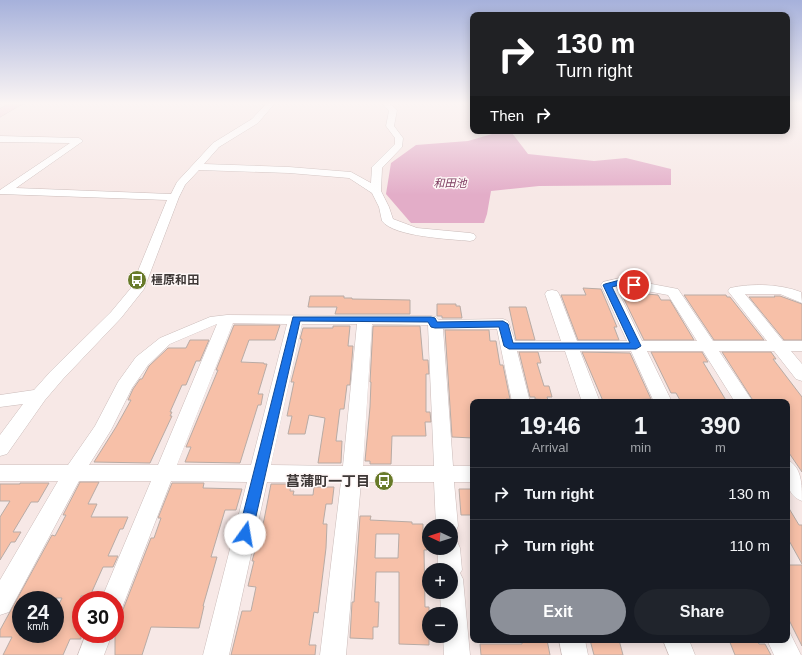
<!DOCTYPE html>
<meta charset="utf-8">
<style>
:root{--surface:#171b24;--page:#20242c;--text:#f1f3f6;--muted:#9ea1a6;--line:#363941;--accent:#8c9099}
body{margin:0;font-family:Arial,"Noto Sans JP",sans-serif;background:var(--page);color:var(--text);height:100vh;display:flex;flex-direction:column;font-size:15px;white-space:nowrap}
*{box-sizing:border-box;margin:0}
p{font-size:13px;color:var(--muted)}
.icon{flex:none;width:22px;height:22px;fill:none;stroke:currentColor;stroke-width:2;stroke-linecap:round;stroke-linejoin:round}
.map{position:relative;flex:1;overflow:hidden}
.side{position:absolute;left:470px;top:399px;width:320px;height:244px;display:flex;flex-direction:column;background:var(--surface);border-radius:8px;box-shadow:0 2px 10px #0003}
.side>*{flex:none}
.guide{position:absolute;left:470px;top:12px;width:320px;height:122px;border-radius:8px;box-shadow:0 2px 10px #0003;background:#202124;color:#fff;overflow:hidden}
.needle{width:26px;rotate:274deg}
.tools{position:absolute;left:422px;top:519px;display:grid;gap:8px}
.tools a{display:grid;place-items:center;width:36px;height:36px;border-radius:50%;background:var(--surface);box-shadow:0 2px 10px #0003;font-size:20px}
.speed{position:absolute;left:12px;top:591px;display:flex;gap:8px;font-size:20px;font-weight:700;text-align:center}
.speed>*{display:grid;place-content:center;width:52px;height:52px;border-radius:50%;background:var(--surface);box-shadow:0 2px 10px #0003;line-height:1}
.speed small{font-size:10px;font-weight:400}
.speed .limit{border:6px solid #d22;background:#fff;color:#111}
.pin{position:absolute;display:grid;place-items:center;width:34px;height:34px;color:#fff;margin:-17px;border:2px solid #fff;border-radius:50%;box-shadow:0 1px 4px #0007}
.me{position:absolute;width:44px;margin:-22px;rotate:13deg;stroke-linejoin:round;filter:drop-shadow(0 0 3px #0008)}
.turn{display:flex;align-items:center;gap:14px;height:84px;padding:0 20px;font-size:18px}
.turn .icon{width:52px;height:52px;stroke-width:2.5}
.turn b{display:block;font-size:28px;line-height:34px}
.then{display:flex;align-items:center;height:38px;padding:0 20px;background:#0003;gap:8px;font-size:15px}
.eta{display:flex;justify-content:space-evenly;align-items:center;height:68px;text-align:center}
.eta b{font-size:24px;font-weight:600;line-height:28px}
.cta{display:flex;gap:8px;margin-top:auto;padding:8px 20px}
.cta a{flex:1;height:46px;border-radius:24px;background:var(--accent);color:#fff;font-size:16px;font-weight:600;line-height:46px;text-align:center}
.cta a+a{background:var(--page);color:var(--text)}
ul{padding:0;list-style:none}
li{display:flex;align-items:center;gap:12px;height:52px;padding:0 20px;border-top:1px solid var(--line)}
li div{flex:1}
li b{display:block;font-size:15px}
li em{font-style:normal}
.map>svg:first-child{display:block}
.water{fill:#e3adc8}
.building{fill:#f7c0a8;stroke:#b8aba5;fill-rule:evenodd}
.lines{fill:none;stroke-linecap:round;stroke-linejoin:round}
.minor-casing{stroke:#cbbcba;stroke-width:1}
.secondary-casing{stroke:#cbbcba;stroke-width:1}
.minor{fill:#fff;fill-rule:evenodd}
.secondary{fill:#f5cfd9;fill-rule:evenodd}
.route{fill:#1a73e8;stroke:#114b97}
.labels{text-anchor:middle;stroke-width:3;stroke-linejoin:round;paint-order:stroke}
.far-water-label{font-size:11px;font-style:italic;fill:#7c3a5e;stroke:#fef7f6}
.poi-label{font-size:12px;font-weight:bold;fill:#3e3837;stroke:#fef7f6;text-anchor:start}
.near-poi-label{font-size:14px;font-weight:bold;fill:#3e3837;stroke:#fef7f6;text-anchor:end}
</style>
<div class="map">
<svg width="802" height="655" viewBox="0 0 802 655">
<rect width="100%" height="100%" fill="#f7e8e6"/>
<!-- water -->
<polygon class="water" points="499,132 512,133 528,154 594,161 626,158 671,169 671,185 539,186 491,191 487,214 484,223 411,223 386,194 391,163 416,145 468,141"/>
<!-- building -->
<g class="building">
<polygon points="583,288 601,289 617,327 614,327 619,340 578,340 561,295 586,295"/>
<polygon points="619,289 633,290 635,293 658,295 661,300 670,300 694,340 644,340"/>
<polygon points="684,295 726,295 727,297 730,297 764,340 714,340"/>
<polygon points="310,296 344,296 344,298 352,298 352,299 410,300 410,314 335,314 337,307 308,307"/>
<polygon points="774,296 780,296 802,304 802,340 784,340 749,297 775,297"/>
<polygon points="437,304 456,304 456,306 460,306 462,318 442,318 442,316 437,316"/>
<polygon points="509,307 526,307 535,340 516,340"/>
<polygon points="234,325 280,325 275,340 249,340 241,362 264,363 264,364 267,364 258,394 263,394 261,405 258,405 240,463 185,462 191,447 186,447 218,370 216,370"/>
<polygon points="333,326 350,326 348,346 353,346 350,385 347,385 344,409 340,409 336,441 342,441 341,463 318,463 325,418 309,415 305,434 288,434 292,416 287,416 294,382 291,382 302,339 300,339 303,328 333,328"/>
<polygon points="373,326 420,326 423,360 428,360 429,374 426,374 426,412 430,412 431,422 425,422 426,436 392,436 391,464 370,464 370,461 365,461 370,407 371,382 370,382"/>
<polygon points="445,330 489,330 490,341 496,341 500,365 503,365 510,399 506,399 507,402 473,402 473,438 452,437"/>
<polygon points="190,340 209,340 200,361 196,361 186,385 182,385 170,412 172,412 170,416 172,416 150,463 94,462 116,427 131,400 128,400 133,389 140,379 142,379 149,366 168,348 186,348"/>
<polygon points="519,352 538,352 541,363 537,363 544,386 549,386 552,397 547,397 548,400 535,399 535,397 530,397"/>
<polygon points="582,352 630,353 651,399 603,401"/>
<polygon points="651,352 702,352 708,362 703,362 727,402 681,402 676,393 671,393"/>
<polygon points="722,352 771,352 776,359 773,359 802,397 802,472 787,450 787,402 754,402"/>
<path d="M80,482H99L88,504H97L91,517H128L123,529H120L108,556H118L113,567H103L90,596H81V639H70L63,655H3L12,637H0V630L52,535L55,536L66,515H63ZM21,598H62L55,612V634H21Z"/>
<polygon points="20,483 49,483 38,502 31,502 13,532 21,532 15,542 11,542 0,560 0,517 10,501 0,501 0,484 20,484"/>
<polygon points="172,483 204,483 203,488 242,489 236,510 225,510 211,557 217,557 203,606 204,606 199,628 151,627 142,655 115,655 115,630 151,538 154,538 161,518 158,518"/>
<polygon points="271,484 291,484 290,491 294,491 293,495 313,495 314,487 334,487 332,504 326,504 323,524 327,524 326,548 318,613 314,612 309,645 316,645 315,655 231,655 242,611 251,611 256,587 248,586 254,561 252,561 264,520"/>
<polygon points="459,489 473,489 473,515 461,515"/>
<polygon points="787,505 799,525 802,525 802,564 787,537"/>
<path d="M360,516H371L370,520L412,522V524H423V539L426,538L427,550H424L425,607H429V645L399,644V572H376L375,602H379L378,627H373V639L350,638L352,602H354ZM376,534H399L398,558H375Z"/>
<polygon points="787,565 802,565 802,646 787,616"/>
<polygon points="522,640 547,640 550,655 481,655 480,644 522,644"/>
<polygon points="590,640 619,640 623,655 594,655"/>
<polygon points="729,640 757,640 759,644 765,644 771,655 735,655"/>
</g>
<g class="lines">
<!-- minor casing -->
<g class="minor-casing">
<g id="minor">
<path d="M267,103H275L258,123L219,147L204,164L289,167L351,172L371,183L372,167L395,144V138L386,126L389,111L381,103H389L397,110L394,126L403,138L402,147L382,168L381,191L389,207L393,219L417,228L470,233L474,234L476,237L474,240L470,241C451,239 394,237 382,221L379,207L372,193L349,178L289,173L199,170L185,185L179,197L144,289L121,318L63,379L45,400L7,454L0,456V435L23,404L0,407V395L34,390L51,371L111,312L131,288L167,200L0,194V190L70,143L0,142V136L79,138L83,141L16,188L171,194L177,182L213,143L252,119Z"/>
<path d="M620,278L678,289L713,341H767L728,291L730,288C752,283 780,284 801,292L802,303L780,294H745L783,341H802V351H791L802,364V381L796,379L774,351H719L753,402H735L703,351H647L672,402H654L631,351H580L600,402H582L565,351H517L530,402H512L497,329H443L453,466H473V482H454L458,526L455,533L451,534V526H436L434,482H361L346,655H320L341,482H267L229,655H203L247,482L171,481L122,608L115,611V600H101L151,481H79L9,612L0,615V580L58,481H0V465H68L95,426L118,382L136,357L160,338L210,317L227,315L431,316L436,317L439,320L503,319L508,321L515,341H561L545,294L547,291L552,290L557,291L559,294L577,341H627L601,285L603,282ZM620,286L668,295L697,341H642L616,287ZM233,323L287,324L251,465H177ZM217,324L158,465H89L111,430L132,388L148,365L170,344ZM302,324H357L343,466L271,465ZM372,324L428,325L434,466H363Z"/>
<path d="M787,460C802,466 802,485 802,501C784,494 787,476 787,460Z"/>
<polygon points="451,538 457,541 460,548 462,570 460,573 463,579 470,655 444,655 443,636 451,636 451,614 441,614 440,592 451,592 451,570 438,570 438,548 451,548"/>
<polygon points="787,630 789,631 801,655 774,655 767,640 787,640"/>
<polygon points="86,634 112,634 104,655 78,655"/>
<polygon points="559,640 585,640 588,655 562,655"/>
<polygon points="663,640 689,640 695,655 669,655"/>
</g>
</g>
<!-- secondary casing -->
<g class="secondary-casing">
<polygon id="secondary" points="11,103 24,103 0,117 0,109"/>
</g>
<!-- minor -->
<use href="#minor" class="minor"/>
<!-- secondary -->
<use href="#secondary" class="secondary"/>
</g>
<!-- sky -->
<linearGradient id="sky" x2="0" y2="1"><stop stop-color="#a6b1db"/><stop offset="0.53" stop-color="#fbf5f4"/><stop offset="1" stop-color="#fbf5f4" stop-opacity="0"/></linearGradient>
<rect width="802" height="195" fill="url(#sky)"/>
<!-- route -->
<polygon class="route" points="620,280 636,283 638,285 634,287 620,285 612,287 641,346 636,349 509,349 504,346 499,327 435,328 431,327 428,322 300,321 252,534 250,538 245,540 240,538 238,534 293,317 431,317 435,318 437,322 503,321 508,324 513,343 630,343 603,285 605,284"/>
<!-- icons -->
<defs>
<g id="bus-disc" transform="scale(1)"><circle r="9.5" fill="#687a29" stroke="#fef7f6"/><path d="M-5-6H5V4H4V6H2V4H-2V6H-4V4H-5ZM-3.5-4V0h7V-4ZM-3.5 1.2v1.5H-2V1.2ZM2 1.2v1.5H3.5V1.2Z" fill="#fff"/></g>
</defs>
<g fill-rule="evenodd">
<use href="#bus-disc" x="137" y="280"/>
<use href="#bus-disc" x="384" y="481"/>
</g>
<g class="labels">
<!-- far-water labels -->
<g class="far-water-label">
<text x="450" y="187">和田池</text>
</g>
<!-- poi labels -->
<g class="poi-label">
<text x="151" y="284">橿原和田</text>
</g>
<!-- near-poi labels -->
<g class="near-poi-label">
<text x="370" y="486">菖蒲町一丁目</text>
</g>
</g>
</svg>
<div class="tools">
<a><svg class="needle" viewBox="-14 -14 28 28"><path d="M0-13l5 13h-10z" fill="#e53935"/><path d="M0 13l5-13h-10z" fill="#9ea1a6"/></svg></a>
<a>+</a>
<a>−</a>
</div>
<div class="speed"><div>24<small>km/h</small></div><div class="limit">30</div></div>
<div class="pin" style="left:634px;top:285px;background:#d93025"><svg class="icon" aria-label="arrive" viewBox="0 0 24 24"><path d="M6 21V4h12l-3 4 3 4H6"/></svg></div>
<svg class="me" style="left:245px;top:534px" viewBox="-20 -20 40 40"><circle r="19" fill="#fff"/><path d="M0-13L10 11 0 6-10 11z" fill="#1a73e8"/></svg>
<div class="guide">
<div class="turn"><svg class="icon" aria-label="right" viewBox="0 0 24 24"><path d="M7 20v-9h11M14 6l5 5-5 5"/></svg><div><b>130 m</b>Turn right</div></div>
<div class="then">Then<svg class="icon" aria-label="right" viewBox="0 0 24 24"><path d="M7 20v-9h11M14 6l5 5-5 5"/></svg></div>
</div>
<section class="side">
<div class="eta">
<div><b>19:46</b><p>Arrival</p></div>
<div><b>1</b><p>min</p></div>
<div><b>390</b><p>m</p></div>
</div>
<ul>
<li><svg class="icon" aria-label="right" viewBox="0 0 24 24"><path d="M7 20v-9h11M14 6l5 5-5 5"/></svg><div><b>Turn right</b></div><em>130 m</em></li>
<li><svg class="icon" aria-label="right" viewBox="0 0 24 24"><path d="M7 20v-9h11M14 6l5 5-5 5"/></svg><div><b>Turn right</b></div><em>110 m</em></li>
</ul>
<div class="cta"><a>Exit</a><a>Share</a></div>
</section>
</div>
